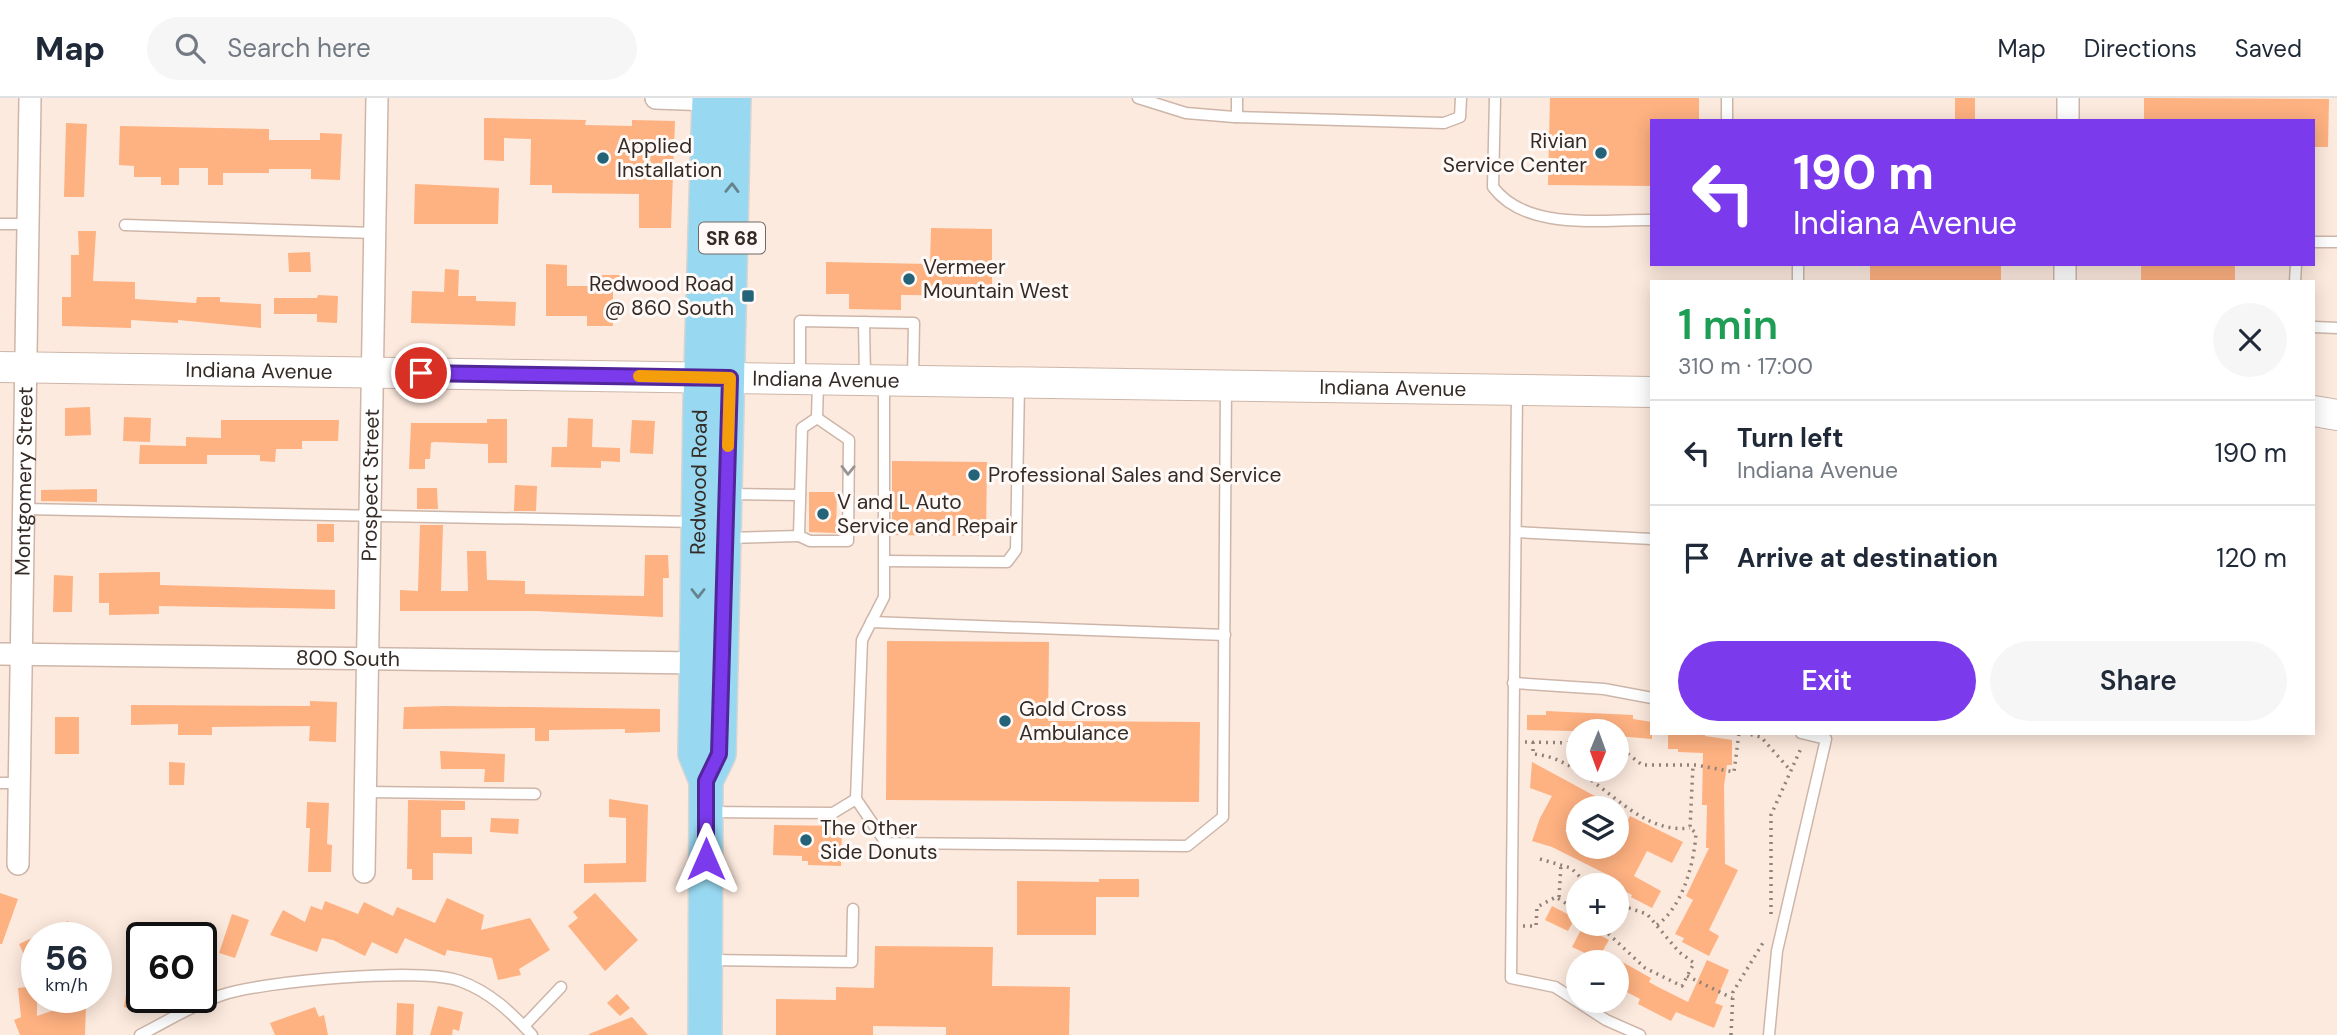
<!DOCTYPE html>
<meta charset="utf-8">
<style>
:root{--surface:#fff;--page:#f6f6f7;--text:#1f2937;--muted:#747a83;--line:#e0e1e3;--accent:#7c3aed}
body{margin:0;font-family:"DM Sans",sans-serif;background:var(--page);color:var(--text);height:100vh;display:flex;flex-direction:column;font-size:26px;white-space:nowrap}
*{box-sizing:border-box;margin:0}
p{font-size:23px;color:var(--muted)}
.icon{flex:none;width:38px;height:38px;fill:none;stroke:currentColor;stroke-width:2;stroke-linecap:round;stroke-linejoin:round}
.map{position:relative;flex:1;overflow:hidden}
.drawer{position:absolute;left:1650px;top:182px;width:665px;height:455px;display:flex;flex-direction:column;background:var(--surface);border-radius:0px;box-shadow:0 4px 18px #0003}
.drawer>*{flex:none}
.top-card{position:absolute;left:1650px;top:21px;width:665px;height:147px;border-radius:0px;box-shadow:0 4px 18px #0003;background:#7c3aed;color:#fff;overflow:hidden}
.needle{width:46px;rotate:181deg}
.buttons{position:absolute;left:1566px;top:621px;display:grid;gap:14px}
.buttons a{display:grid;place-items:center;width:63px;height:63px;border-radius:50%;background:var(--surface);box-shadow:0 4px 18px #0003;font-size:35px}
.speed{position:absolute;left:21px;top:824px;display:flex;gap:14px;font-size:35px;font-weight:700;text-align:center}
.speed>*{display:grid;place-content:center;width:91px;height:91px;border-radius:50%;background:var(--surface);box-shadow:0 4px 18px #0003;line-height:1}
.speed small{font-size:18px;font-weight:400}
.speed .limit{border:4px solid #111;border-radius:10px;background:#fff;color:#111}
.pin{position:absolute;display:grid;place-items:center;width:60px;height:60px;color:#fff;margin:-30px;border:4px solid #fff;border-radius:50%;box-shadow:0 2px 7px #0007}
.me{position:absolute;width:77px;margin:-38px;rotate:0deg;stroke-linejoin:round;filter:drop-shadow(0 0 5px #0008)}
.turn{display:flex;align-items:center;gap:24px;height:147px;padding:0 28px;font-size:32px}
.turn .icon{width:91px;height:91px;stroke-width:2.5}
.turn b{display:block;font-size:49px;line-height:60px}
.round{display:grid;place-items:center;flex:none;width:74px;height:74px;border-radius:37px;background:var(--page)}
.headline{display:flex;align-items:center;justify-content:space-between;height:119px;padding:0 28px}
h1{font-size:42px;font-weight:600;line-height:52px;color:#1e9e55}
.button{display:flex;gap:14px;margin-top:auto;padding:14px 28px}
.button a{flex:1;height:80px;border-radius:42px;background:var(--accent);color:#fff;font-size:28px;font-weight:600;line-height:80px;text-align:center}
.button a+a{background:var(--page);color:var(--text)}
ul{padding:0;list-style:none}
li{display:flex;align-items:center;gap:21px;height:105px;padding:0 28px;border-top:2px solid var(--line)}
li div{flex:1}
li b{display:block;font-size:26px}
li em{font-style:normal}
header{display:flex;align-items:center;gap:42px;box-sizing:border-box;height:98px;padding:0 35px;background:var(--surface);border-bottom:2px solid var(--line)}
header strong{font-size:33px}
nav{display:flex;gap:38px;margin-inline-start:auto;font-size:24px}
.search{width:490px;height:63px;background:var(--page);display:flex;align-items:center;gap:18px;box-sizing:border-box;padding:0 24px;border-radius:38px;color:var(--muted);font-size:26px}
.map>svg:first-child{display:block}
.building{fill:#feb181}
.lines{fill:none;stroke-linecap:round;stroke-linejoin:round}
.lane-casing{stroke:#cdb6a9;stroke-width:13}
.street-casing{stroke:#cdb6a9;stroke-width:24}
.secondary-casing{stroke:#cdb6a9;stroke-width:32}
.primary-casing{stroke:#d6d5d4;stroke-width:36}
.path{stroke:#90827a;stroke-width:3.5;stroke-dasharray:2 5;stroke-linecap:butt}
.lane{stroke:#fff;stroke-width:10}
.street{stroke:#fff;stroke-width:21}
.secondary{stroke:#fff;stroke-width:30}
.primary{stroke:#98d9f1;stroke-width:33}
.oneway{stroke:#66828c}
.oneway2{stroke:#9a9592}
.route-casing{stroke:#51269a;stroke-width:18}
.route{stroke:#7c3aed;stroke-width:12}
.slow{stroke:#f59e0b;stroke-width:12}
.poi-dot{fill:#256379;stroke:#fffaf7;stroke-width:2.5}
.labels{text-anchor:middle;stroke-width:6;stroke-linejoin:round;paint-order:stroke}
.shield{fill:#fffaf7;stroke:#716965;stroke-width:2}
.shield-label{font-size:19px;font-weight:bold;fill:#342b26}
.poi-label{font-size:21px;fill:#342b26;stroke:#fffaf7;text-anchor:start}
.street-label{font-size:21px;fill:#342b26;stroke:#fffaf7}
</style>
<header>
<strong>Map</strong>
<div class="search"><svg class="icon" aria-label="search" viewBox="0 0 24 24"><circle cx="10" cy="10" r="6"/><path d="M15 15l6 6"/></svg>Search here</div>
<nav><a>Map</a><a>Directions</a><a>Saved</a></nav>
</header>
<div class="map">
<svg width="2337" height="937" viewBox="0 0 2337 937">
<rect width="100%" height="100%" fill="#fdeade"/>
<!-- building -->
<g class="building">
<polygon points="1550,0 1699,0 1699,23 1652,23 1652,88 1548,87"/>
<rect x="1955" y="0" width="20" height="23"/>
<polygon points="2144,0 2329,1 2328,49 2314,49 2314,23 2144,23"/>
<polygon points="484,20 586,22 585,27 632,28 632,22 675,23 671,130 639,130 639,96 552,95 552,87 530,87 531,41 504,40 504,63 484,62"/>
<polygon points="66,25 87,26 84,99 64,99"/>
<polygon points="120,28 269,31 269,42 320,42 320,35 342,36 340,82 311,81 311,71 269,71 269,75 223,75 223,87 208,87 208,70 179,70 179,87 161,87 161,79 134,79 134,68 119,67"/>
<polygon points="415,86 499,90 498,126 414,126"/>
<polygon points="931,130 992,131 992,198 901,197 901,212 849,211 849,196 826,196 826,164 930,166"/>
<polygon points="78,133 96,133 93,183 135,184 135,201 196,205 197,199 220,199 220,204 261,206 261,230 178,222 178,225 131,222 131,230 62,228 62,199 71,199 71,157 79,157"/>
<polygon points="310,154 311,174 289,174 288,155"/>
<polygon points="546,166 567,167 567,188 599,188 599,177 623,177 623,193 613,193 613,228 587,228 587,218 546,218"/>
<rect x="1870" y="166" width="131" height="18"/>
<rect x="2141" y="166" width="94" height="18"/>
<polygon points="445,171 459,172 458,198 476,198 476,203 516,204 515,228 411,225 412,193 444,194"/>
<polygon points="318,197 338,198 337,225 317,224 317,216 274,216 274,200 317,200"/>
<polygon points="90,309 91,337 65,338 65,310"/>
<polygon points="124,319 151,320 150,344 123,343"/>
<polygon points="568,320 593,321 592,349 620,350 620,364 601,363 601,370 551,369 552,349 567,349"/>
<polygon points="487,321 507,321 507,365 488,365 488,346 434,344 431,345 430,361 425,361 425,371 409,371 411,325 487,325"/>
<polygon points="221,322 339,322 338,343 302,343 302,351 276,351 275,364 260,363 260,357 207,357 207,366 139,366 140,347 186,348 186,339 221,340"/>
<polygon points="632,322 655,323 653,356 630,355"/>
<polygon points="892,363 987,364 986,438 892,437"/>
<polygon points="515,387 537,388 536,413 514,413"/>
<polygon points="417,390 437,390 438,411 417,411"/>
<polygon points="97,391 97,404 41,403 41,392"/>
<polygon points="809,394 837,394 836,435 809,434"/>
<rect x="317" y="426" width="17" height="18"/>
<polygon points="420,427 443,427 441,493 468,493 467,453 486,453 487,482 525,483 525,496 644,498 645,457 668,457 669,480 663,480 663,519 536,513 400,513 400,492 418,493"/>
<polygon points="160,474 160,487 335,492 335,511 159,508 159,516 109,517 109,505 99,505 99,475"/>
<polygon points="54,477 73,478 72,514 53,514"/>
<polygon points="887,543 1049,544 1048,623 1200,624 1199,704 886,702"/>
<polygon points="310,603 337,604 336,644 309,643 310,628 212,629 212,637 178,637 178,626 131,627 131,607 310,608"/>
<polygon points="446,608 660,611 660,634 625,635 625,631 549,632 549,643 535,643 535,630 403,631 404,609"/>
<polygon points="1546,613 1633,617 1633,621 1652,624 1652,641 1617,638 1617,634 1527,632 1527,617 1546,617"/>
<rect x="55" y="619" width="24" height="37"/>
<polygon points="1668,635 1705,635 1705,638 1732,642 1732,667 1727,667 1724,688 1725,766 1738,772 1709,832 1719,838 1709,858 1682,844 1684,840 1675,836 1693,802 1686,798 1709,750 1706,750 1707,707 1702,707 1703,655 1678,654 1678,651 1668,651"/>
<polygon points="440,653 505,656 504,684 484,684 485,671 441,671"/>
<polygon points="169,664 185,665 184,687 169,687"/>
<polygon points="1532,664 1617,710 1577,710 1565,733 1578,740 1574,749 1603,749 1611,753 1617,749 1617,742 1630,718 1683,744 1672,765 1647,753 1634,778 1661,793 1652,810 1631,799 1632,797 1617,789 1619,786 1609,780 1610,778 1552,749 1532,743 1540,720 1552,698 1530,690"/>
<polygon points="609,701 648,707 646,784 584,785 584,766 626,765 626,720 609,719"/>
<polygon points="408,702 465,703 465,712 441,712 441,739 472,739 472,756 433,755 433,782 412,782 412,771 407,771"/>
<polygon points="307,704 329,705 327,746 332,747 331,774 308,774 310,730 306,730"/>
<polygon points="491,720 519,721 518,736 490,734"/>
<polygon points="774,727 842,728 841,768 808,767 808,763 802,763 802,758 773,757"/>
<polygon points="1099,781 1139,781 1139,799 1096,799 1096,837 1017,837 1017,783 1099,784"/>
<polygon points="0,795 18,801 2,846 0,846"/>
<polygon points="595,795 638,842 605,873 568,828 578,820 573,814"/>
<polygon points="447,800 484,817 481,832 530,820 550,852 519,871 521,877 498,882 492,860 447,852 445,858 405,840 397,856 372,844 365,858 333,842 322,840 317,854 270,837 283,812 305,824 311,808 322,812 325,803 358,816 364,804 393,818 397,809 435,825"/>
<polygon points="1552,808 1575,820 1568,833 1545,822"/>
<polygon points="232,816 249,822 235,860 219,855"/>
<polygon points="68,823 76,840 37,840 37,884 19,846"/>
<polygon points="1583,828 1609,842 1598,861 1572,849"/>
<polygon points="134,848 142,848 142,913 124,909"/>
<polygon points="875,848 993,849 992,888 1070,889 1069,937 946,937 946,929 873,928 873,937 776,937 776,901 836,902 836,889 874,890"/>
<polygon points="1617,861 1651,880 1649,884 1658,889 1688,904 1707,862 1729,872 1715,905 1723,908 1714,930 1676,914 1671,923 1638,906 1640,901 1617,889"/>
<polygon points="37,888 37,918 69,907 86,907 85,937 20,937 14,922 21,919 18,890"/>
<polygon points="617,896 630,910 620,918 607,905"/>
<polygon points="397,905 414,906 413,937 396,937"/>
<polygon points="438,908 463,914 459,933 453,931 452,937 430,937"/>
<polygon points="315,909 319,919 324,917 328,937 275,937 270,925"/>
<polygon points="632,919 648,937 589,937 589,936"/>
</g>
<g class="lines">
<!-- lane casing -->
<g class="lane-casing">
<g id="lane">
<polyline points="1138,0 1186,15 1234,19 1444,25 1460,19 1461,0"/>
<path d="M1495,0L1493,89C1527,134 1602,121 1652,122"/>
<polyline points="1237,19 1237,0"/>
<polyline points="1727,23 1727,0"/>
<polyline points="0,126 28,126"/>
<polyline points="125,127 374,135"/>
<polyline points="2314,144 2337,144"/>
<polyline points="1798,184 1798,166"/>
<polyline points="2295,184 2296,166"/>
<polyline points="864,224 865,280"/>
<polyline points="2314,229 2337,230"/>
<polyline points="800,281 800,223 914,225 913,280"/>
<polyline points="884,286 884,499 862,542 856,701 886,745 1187,748 1223,719 1226,289"/>
<polyline points="1517,294 1511,880 1555,889 1606,922 1640,937"/>
<polyline points="729,396 800,397"/>
<polyline points="24,411 696,424"/>
<polyline points="1516,434 1652,441"/>
<polyline points="799,438 810,443 848,443 849,342 817,320"/>
<polyline points="727,440 799,438 802,330 817,320 818,285"/>
<polyline points="885,463 1007,464 1016,452 1019,287"/>
<polyline points="871,524 1225,537"/>
<polyline points="1513,585 1604,591 1652,600"/>
<polyline points="0,685 19,685"/>
<polyline points="365,694 535,696"/>
<polyline points="709,714 833,715 856,701"/>
<polyline points="709,862 852,864 853,811"/>
<polyline points="524,928 561,889"/>
<path d="M140,937C166,924 194,906 222,897C263,883 421,869 460,883C490,894 511,914 532,937"/>
<polyline points="1769,937 1777,853 1826,641 1801,635"/>
</g>
</g>
<!-- street casing -->
<g class="street-casing">
<g id="street">
<polyline points="656,0 709,2"/>
<polyline points="2068,23 2068,0"/>
<polyline points="2065,184 2065,166"/>
<path id="s1" d="M0,556L698,565"/>
<path id="s2" d="M18,766L30,0"/>
<path id="s3" d="M364,774L377,0"/>
</g>
</g>
<!-- secondary casing -->
<g class="secondary-casing">
<g id="secondary">
<path id="s4" d="M0,269L1652,294"/>
<polyline points="2314,313 2337,317"/>
</g>
</g>
<!-- primary casing -->
<g class="primary-casing">
<g id="primary">
<polyline points="706,683 719,656 734,0"/>
<path id="s5" d="M705,937L706,683L695,656L700,304L709,0"/>
</g>
</g>
<!-- path -->
<g class="path">
<polyline points="1744,635 1761,639 1791,673"/>
<polyline points="1525,644 1578,645"/>
<path d="M1533,644V656C1592,660 1630,738 1690,730"/>
<polyline points="1617,647 1642,667 1696,667 1734,674 1739,635"/>
<polyline points="1540,761 1571,770 1589,788"/>
<polyline points="1559,799 1561,767"/>
<polyline points="1771,816 1771,717 1802,648"/>
<polyline points="1598,826 1645,870 1682,888 1694,865 1679,854 1647,816 1617,806"/>
<path d="M1657,827C1683,808 1694,766 1696,735L1690,730L1693,667"/>
<polyline points="1523,828 1536,828 1537,809 1556,799 1578,813"/>
<polyline points="1687,878 1732,900"/>
<polyline points="1731,937 1733,894 1764,843"/>
</g>
<!-- lane -->
<use href="#lane" class="lane"/>
<!-- street -->
<use href="#street" class="street"/>
<!-- secondary -->
<use href="#secondary" class="secondary"/>
<!-- primary -->
<use href="#primary" class="primary"/>
</g>
<!-- one-way arrows -->
<defs><path id="oneway-chevron" d="M-2-3.5L2.5 0L-2 3.5" fill="none" stroke-width="1.6" stroke-linecap="round" stroke-linejoin="round" transform="scale(1.75)"/></defs>
<g class="oneway">
<use href="#oneway-chevron" transform="translate(732 90) rotate(-89)"/>
<use href="#oneway-chevron" transform="translate(698 495) rotate(90)"/>
</g>
<use class="oneway2" href="#oneway-chevron" transform="translate(848 372) rotate(91)"/>
<g class="lines">
<!-- route casing -->
<g class="route-casing">
<polyline id="route" points="421,275 730,280 719,656 706,683 706,761"/>
</g>
<!-- route -->
<use href="#route" class="route"/>
<!-- slow -->
<polyline class="slow" points="639,278 730,280 728,348"/>
</g>
<!-- markers -->
<g class="poi-dot">
<circle cx="1601" cy="55" r="7"/>
<circle cx="603" cy="60" r="7"/>
<circle cx="909" cy="181" r="7"/>
<rect x="741" y="191" width="14" height="14" rx="3.5"/>
<circle cx="974" cy="377" r="7"/>
<circle cx="823" cy="416" r="7"/>
<circle cx="1005" cy="623" r="7"/>
<circle cx="806" cy="742" r="7"/>
</g>
<g class="labels">
<!-- shield labels -->
<rect class="shield" x="699" y="124.5" width="66" height="31" rx="5"/>
<g class="shield-label">
<text x="732" y="147">SR 68</text>
</g>
<!-- poi labels -->
<g class="poi-label">
<text x="1587" y="50" text-anchor="end">Rivian<tspan x="1587" dy="24">Service Center</tspan></text>
<text x="617" y="55">Applied<tspan x="617" dy="24">Installation</tspan></text>
<text x="923" y="176">Vermeer<tspan x="923" dy="24">Mountain West</tspan></text>
<text x="734" y="193" text-anchor="end">Redwood Road<tspan x="734" dy="24">@ 860 South</tspan></text>
<text x="988" y="384">Professional Sales and Service</text>
<text x="837" y="411">V and L Auto<tspan x="837" dy="24">Service and Repair</tspan></text>
<text x="1019" y="618">Gold Cross<tspan x="1019" dy="24">Ambulance</tspan></text>
<text x="820" y="737">The Other<tspan x="820" dy="24">Side Donuts</tspan></text>
</g>
<!-- street labels -->
<g class="street-label">
<text dy="7" stroke="none"><textPath href="#s4" startOffset="259">Indiana Avenue</textPath></text>
<text dy="7" stroke="none"><textPath href="#s4" startOffset="826">Indiana Avenue</textPath></text>
<text dy="7" stroke="none"><textPath href="#s4" startOffset="1393">Indiana Avenue</textPath></text>
<text dy="7" stroke="none"><textPath href="#s2" startOffset="383">Montgomery Street</textPath></text>
<text dy="7" stroke="none"><textPath href="#s5" startOffset="555">Redwood Road</textPath></text>
<text dy="7" stroke="none"><textPath href="#s3" startOffset="387">Prospect Street</textPath></text>
<text dy="7" stroke="none"><textPath href="#s1" startOffset="348">800 South</textPath></text>
</g>
</g>
</svg>
<div class="buttons">
<a><svg class="needle" viewBox="-14 -14 28 28"><path d="M0-13l5 13h-10z" fill="#e53935"/><path d="M0 13l5-13h-10z" fill="#747a83"/></svg></a>
<a><svg class="icon" aria-label="layers" viewBox="0 0 24 24"><path d="M12 4l9 5-9 5-9-5zM3 14l9 5 9-5"/></svg></a>
<a>+</a>
<a>−</a>
</div>
<div class="speed"><div>56<small>km/h</small></div><div class="limit">60</div></div>
<div class="pin" style="left:421px;top:275px;background:#d93025"><svg class="icon" aria-label="arrive" viewBox="0 0 24 24"><path d="M6 21V4h12l-3 4 3 4H6"/></svg></div>
<svg class="me" style="left:706px;top:761px" viewBox="-20 -20 40 40"><path d="M0-17L14 15 0 8-14 15z" fill="#7c3aed" stroke="#fff" stroke-width="4"/></svg>
<div class="top-card">
<div class="turn"><svg class="icon" aria-label="left" viewBox="0 0 24 24"><path d="M17 20v-9H6M10 6l-5 5 5 5"/></svg><div><b>190 m</b>Indiana Avenue</div></div>
</div>
<section class="drawer">
<div class="headline"><div><h1>1 min</h1><p>310 m · 17:00</p></div><a class="round"><svg class="icon" aria-label="close" viewBox="0 0 24 24"><path d="M6 6l12 12M18 6L6 18"/></svg></a></div>
<ul>
<li><svg class="icon" aria-label="left" viewBox="0 0 24 24"><path d="M17 20v-9H6M10 6l-5 5 5 5"/></svg><div><b>Turn left</b><p>Indiana Avenue</p></div><em>190 m</em></li>
<li><svg class="icon" aria-label="arrive" viewBox="0 0 24 24"><path d="M6 21V4h12l-3 4 3 4H6"/></svg><div><b>Arrive at destination</b></div><em>120 m</em></li>
</ul>
<div class="button"><a>Exit</a><a>Share</a></div>
</section>
</div>
